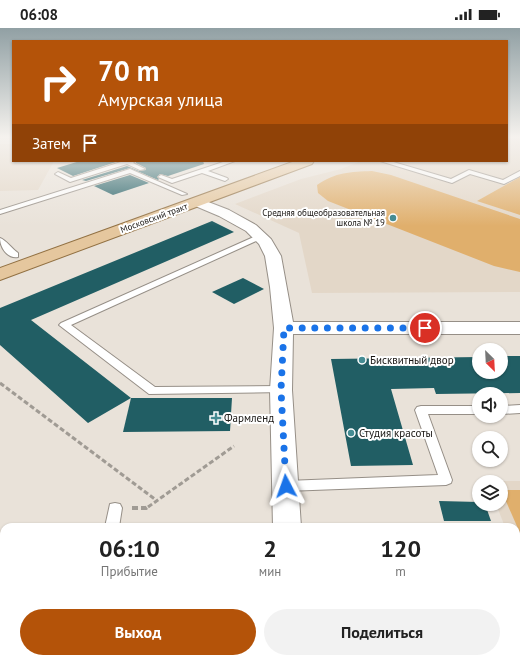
<!DOCTYPE html>
<html lang="ru">
<meta charset="utf-8">
<style>
:root{--surface:#fff;--page:#f2f2f2;--text:#222;--muted:#767676;--accent:#b45309}
body{margin:0;font-family:"PT Sans",sans-serif;background:var(--page);color:var(--text);height:100vh;display:flex;flex-direction:column;font-size:15px;white-space:nowrap}
*{box-sizing:border-box;margin:0}
p{font-size:13px;color:var(--muted)}
.icon{flex:none;width:22px;height:22px;fill:none;stroke:currentColor;stroke-width:2;stroke-linecap:round;stroke-linejoin:round}
.map{position:relative;flex:1;overflow:hidden}
.side{position:absolute;left:0px;top:495px;width:520px;height:140px;display:flex;flex-direction:column;background:var(--surface);border-radius:12px 12px 0 0;box-shadow:0 1px 3px #0004}
.side>*{flex:none}
.guide{position:absolute;left:12px;top:12px;width:496px;height:122px;border-radius:0px;box-shadow:0 1px 3px #0004;background:#b45309;color:#fff;overflow:hidden}
.needle{width:26px;rotate:156deg}
.buttons{position:absolute;left:472px;top:315px;display:grid;gap:8px}
.buttons a{display:grid;place-items:center;width:36px;height:36px;border-radius:50%;background:var(--surface);box-shadow:0 1px 3px #0004;font-size:20px}
.pin{position:absolute;display:grid;place-items:center;width:34px;height:34px;color:#fff;margin:-17px;border:2px solid #fff;border-radius:50%;box-shadow:0 1px 4px #0007}
.me{position:absolute;width:44px;margin:-22px;rotate:356deg;stroke-linejoin:round;filter:drop-shadow(0 0 3px #0008)}
.turn{display:flex;align-items:center;gap:14px;height:84px;padding:0 20px;font-size:18px}
.turn .icon{width:52px;height:52px;stroke-width:2.5}
.turn b{display:block;font-size:28px;line-height:34px}
.then{display:flex;align-items:center;height:38px;padding:0 20px;background:#0003;gap:8px;font-size:15px}
.eta{display:flex;justify-content:space-evenly;align-items:center;height:68px;text-align:center}
.eta b{font-size:24px;font-weight:600;line-height:28px}
.action{display:flex;gap:8px;margin-top:auto;padding:8px 20px}
.action a{flex:1;height:46px;border-radius:24px;background:var(--accent);color:#fff;font-size:16px;font-weight:600;line-height:46px;text-align:center}
.action a+a{background:var(--page);color:var(--text)}
.status{display:flex;justify-content:space-between;align-items:center;height:28px;padding:0 20px;background:var(--surface);direction:ltr}
.status svg{height:11px;fill:currentColor}
.map>svg:first-child{display:block}
.built{fill:#e3d7c8}
.green{fill:#e0af6c}
.building{fill:#215e64}
.lines{fill:none;stroke-linecap:round;stroke-linejoin:round}
.lane-casing{stroke:#968f87;stroke-width:2}
.street-casing{stroke:#968f87;stroke-width:2}
.primary-casing{stroke:#927143;stroke-width:2}
.path-far1{stroke:#a09b94;stroke-width:3;stroke-dasharray:5 2.5;stroke-linecap:butt}
.path{stroke:#a09b94;stroke-width:4;stroke-dasharray:6 3;stroke-linecap:butt}
.lane{fill:#fff;fill-rule:evenodd}
.street{fill:#fff;fill-rule:evenodd}
.primary{fill:#e5c79e;fill-rule:evenodd}
.route{stroke:#1a73e8;stroke-width:7;stroke-dasharray:0 12.6}
.poi-dot{fill:#458c93;stroke:#fff;stroke-width:1.5}
.labels{text-anchor:middle;stroke-width:4;stroke-linejoin:round;paint-order:stroke}
.far-poi-label{font-size:9px;fill:#181512;stroke:#fff;text-anchor:end}
.far-street-label{font-size:9px;fill:#181512;stroke:#fff}
.poi-label{font-size:11px;fill:#181512;stroke:#fff;text-anchor:start}
</style>
<div class="status"><b>06:08</b><svg viewBox="0 0 49 12"><path d="M0 12V9h3v3zM5 12V6h3v6zM10 12V3h3v9zM15 12V0h3v12zM26 1h20v11H26zM47 4h2v5h-2z"/></svg></div>
<div class="map">
<svg width="520" height="635" viewBox="0 0 520 635">
<rect width="100%" height="100%" fill="#e9e2d9"/>
<!-- built -->
<g class="built">
<polygon points="507,109 520,109 520,264 312,265 299,205 235,176 301,151 341,141 361,133 507,133"/>
<polygon points="0,116 13,116 13,133 54,133 38,162 0,163"/>
<polygon points="487,453 520,453 520,535 516,525 516,499 505,499 496,476 501,476 501,454"/>
</g>
<!-- green -->
<g class="green">
<path d="M372,143L391,147L520,191V244L494,238L328,173L318,165L317,157C336,144 350,144 372,143Z"/>
<polygon points="520,149 520,187 477,173"/>
<polygon points="501,462 520,462 520,505"/>
</g>
<!-- building -->
<g class="building">
<polygon points="80,133 119,133 73,148 57,140"/>
<polygon points="136,133 203,133 204,136 168,148 160,146 157,149 159,151 158,152 130,140 86,153 82,152 127,138 139,143 146,142 146,140 136,135"/>
<polygon points="130,147 149,155 113,167 94,158"/>
<polygon points="212,193 234,204 31,292 131,370 88,395 0,317 0,280"/>
<polygon points="243,250 264,261 234,276 212,264"/>
<polygon points="501,328 520,328 520,365 436,366 434,360 391,361 413,437 351,438 331,331 479,329 479,344 501,344"/>
<polygon points="131,370 232,370 230,403 123,404"/>
<polygon points="439,473 479,474 479,476 485,476 491,493 444,493"/>
</g>
<g class="lines">
<!-- lane casing -->
<g class="lane-casing">
<g id="lane">
<polygon points="124,133 135,133 133,135 145,141 140,142 127,136 70,154 55,146 58,144 71,150"/>
<polygon points="226,133 235,133 208,143 227,150 228,151 225,153 202,145 172,155 158,149 161,147 172,151"/>
<polygon points="380,133 390,133 451,151 469,142 503,152 520,143 520,148 504,156 470,146 452,155"/>
<polygon points="130,141 187,166 182,167 130,145 0,186 0,182"/>
<polygon points="258,207 261,207 265,209 71,297 155,359 281,358 285,360 286,362 285,364 149,366 59,297 61,295"/>
<path d="M0,210C6,212 12,221 18,225V229C7,231 0,219 0,210Z"/>
<polygon points="520,377 520,385 501,386 501,378"/>
<polygon points="421,378 479,378 479,386 428,386 452,452 451,455 446,457 286,463 281,462 279,458 281,454 286,453 438,447 415,382 417,379"/>
<polygon points="115,475 120,476 122,480 119,499 105,499 110,476"/>
<polygon points="78,631 94,631 93,635 77,635"/>
</g>
</g>
<!-- street casing -->
<g class="street-casing">
<g id="street">
<polygon points="198,170 229,182 256,197 271,211 281,228 293,294 520,294 520,306 293,306 292,362 301,499 273,499 270,362 274,300 270,259 265,228 259,216 246,203 219,188 193,177 191,174 193,171"/>
<rect x="275" y="631" width="34" height="4"/>
</g>
</g>
<!-- primary casing -->
<g class="primary-casing">
<polygon id="primary" points="295,133 314,133 312,136 0,252 0,240"/>
</g>
<!-- path-far1 -->
<g class="path-far1">
<polyline points="0,355 156,472"/>
<polyline points="148,479 234,418"/>
</g>
<!-- path -->
<polyline class="path" points="132,480 146,480 149,478"/>
<!-- lane -->
<use href="#lane" class="lane"/>
<!-- street -->
<use href="#street" class="street"/>
<!-- primary -->
<use href="#primary" class="primary"/>
</g>
<!-- sky -->
<linearGradient id="sky" x2="0" y2="1"><stop stop-color="#91a0a4"/><stop offset="0.55" stop-color="#f5f2ee"/><stop offset="1" stop-color="#f5f2ee" stop-opacity="0"/></linearGradient>
<rect width="520" height="198" fill="url(#sky)"/>
<g class="lines">
<!-- route -->
<polyline class="route" points="286,458 281,362 284,300 425,300"/>
</g>
<!-- markers -->
<g class="poi-dot">
<circle cx="393" cy="190" r="4"/>
<circle cx="362" cy="332" r="4"/>
<path d="M214 384h4v4h4v4h-4v4h-4v-4h-4v-4h4z"/>
<circle cx="351" cy="405" r="4"/>
</g>
<g class="labels">
<!-- far-poi labels -->
<g class="far-poi-label">
<text x="385" y="188">Средняя общеобразовательная<tspan x="385" dy="10">школа № 19</tspan></text>
</g>
<!-- far-street labels -->
<g class="far-street-label">
<text transform="translate(154 190) rotate(-20)" y="3">Московский тракт</text>
</g>
<!-- poi labels -->
<g class="poi-label">
<text x="370" y="336">Бисквитный двор</text>
<text x="224" y="394">Фармленд</text>
<text x="359" y="409">Студия красоты</text>
</g>
</g>
</svg>
<div class="buttons">
<a><svg class="needle" viewBox="-14 -14 28 28"><path d="M0-13l5 13h-10z" fill="#e53935"/><path d="M0 13l5-13h-10z" fill="#767676"/></svg></a>
<a><svg class="icon" aria-label="sound" viewBox="0 0 24 24"><path d="M4 9h4l5-4v14l-5-4H4zM17 9q2 3 0 6"/></svg></a>
<a><svg class="icon" aria-label="search" viewBox="0 0 24 24"><circle cx="10" cy="10" r="6"/><path d="M15 15l6 6"/></svg></a>
<a><svg class="icon" aria-label="layers" viewBox="0 0 24 24"><path d="M12 4l9 5-9 5-9-5zM3 14l9 5 9-5"/></svg></a>
</div>
<div class="pin" style="left:425px;top:300px;background:#d93025"><svg class="icon" aria-label="arrive" viewBox="0 0 24 24"><path d="M6 21V4h12l-3 4 3 4H6"/></svg></div>
<svg class="me" style="left:286px;top:458px" viewBox="-20 -20 40 40"><path d="M0-17L14 15 0 8-14 15z" fill="#1a73e8" stroke="#fff" stroke-width="4"/></svg>
<div class="guide">
<div class="turn"><svg class="icon" aria-label="right" viewBox="0 0 24 24"><path d="M7 20v-9h11M14 6l5 5-5 5"/></svg><div><b>70 m</b>Амурская улица</div></div>
<div class="then">Затем<svg class="icon" aria-label="arrive" viewBox="0 0 24 24"><path d="M6 21V4h12l-3 4 3 4H6"/></svg></div>
</div>
<section class="side">
<div class="eta">
<div><b>06:10</b><p>Прибытие</p></div>
<div><b>2</b><p>мин</p></div>
<div><b>120</b><p>m</p></div>
</div>
<div class="action"><a>Выход</a><a>Поделиться</a></div>
</section>
</div>
